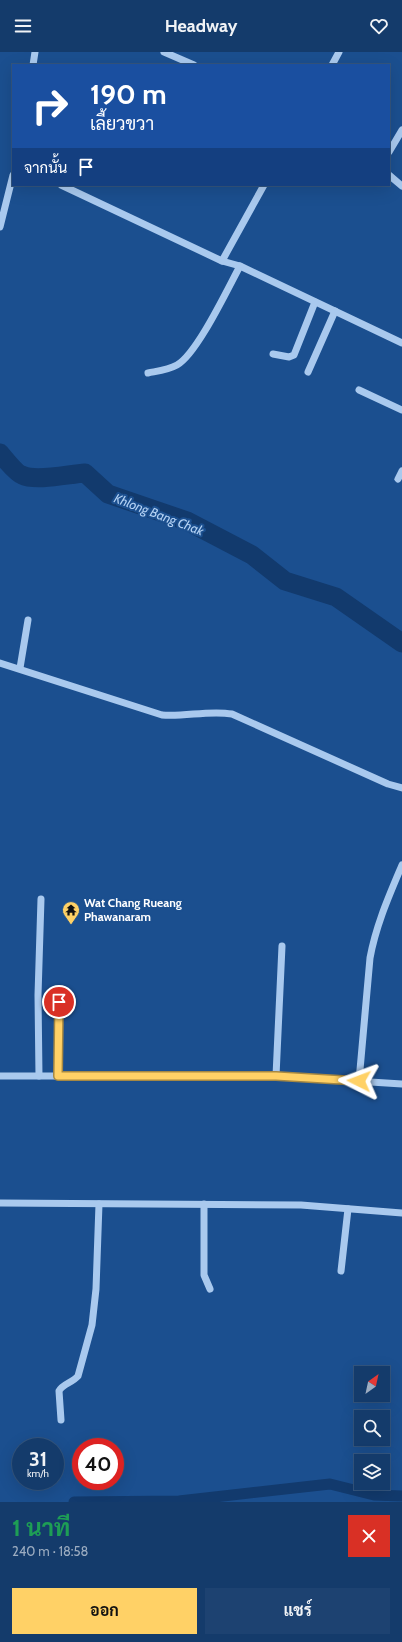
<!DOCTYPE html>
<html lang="th">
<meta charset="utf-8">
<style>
:root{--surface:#143b6b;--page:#1d4271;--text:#f1f3f6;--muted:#9dadc1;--line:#33557e;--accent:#ffd166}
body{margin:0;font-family:Cabin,Sarabun,sans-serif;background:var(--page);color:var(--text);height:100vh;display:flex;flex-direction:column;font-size:15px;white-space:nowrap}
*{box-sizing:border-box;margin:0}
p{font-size:13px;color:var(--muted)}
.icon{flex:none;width:22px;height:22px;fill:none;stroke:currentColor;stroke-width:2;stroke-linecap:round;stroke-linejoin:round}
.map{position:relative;height:1450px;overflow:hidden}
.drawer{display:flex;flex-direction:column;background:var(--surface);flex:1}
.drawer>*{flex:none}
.banner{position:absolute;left:12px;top:12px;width:378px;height:122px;border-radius:0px;box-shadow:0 4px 16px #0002,0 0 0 1px var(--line);background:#1a4fa0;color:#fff;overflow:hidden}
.needle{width:26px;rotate:33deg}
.fabs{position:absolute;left:354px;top:1314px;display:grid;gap:8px}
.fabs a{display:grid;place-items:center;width:36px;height:36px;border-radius:0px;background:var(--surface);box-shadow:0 4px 16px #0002,0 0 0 1px var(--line);font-size:20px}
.speed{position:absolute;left:12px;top:1386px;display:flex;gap:8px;font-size:20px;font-weight:700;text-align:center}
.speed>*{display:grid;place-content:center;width:52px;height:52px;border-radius:50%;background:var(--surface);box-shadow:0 4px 16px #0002,0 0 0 1px var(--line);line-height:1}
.speed small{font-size:10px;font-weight:400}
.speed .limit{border:6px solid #d22;background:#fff;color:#111}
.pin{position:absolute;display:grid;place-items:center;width:34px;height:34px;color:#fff;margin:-17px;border:2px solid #fff;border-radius:50%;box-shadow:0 1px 4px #0007}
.me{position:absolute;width:44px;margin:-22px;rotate:273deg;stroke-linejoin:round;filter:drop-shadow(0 0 3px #0008)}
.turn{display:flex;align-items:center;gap:14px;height:84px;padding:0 12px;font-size:18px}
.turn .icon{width:52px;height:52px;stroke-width:2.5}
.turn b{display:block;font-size:28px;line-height:34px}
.then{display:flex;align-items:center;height:38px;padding:0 12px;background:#0003;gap:8px;font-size:15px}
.round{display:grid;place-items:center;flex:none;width:42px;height:42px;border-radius:0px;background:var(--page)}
.headline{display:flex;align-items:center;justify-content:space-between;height:68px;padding:0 12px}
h1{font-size:24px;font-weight:700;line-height:30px;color:#1e9e55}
.button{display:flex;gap:8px;margin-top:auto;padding:8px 12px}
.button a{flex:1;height:46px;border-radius:0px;background:var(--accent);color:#111;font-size:16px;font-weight:700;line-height:46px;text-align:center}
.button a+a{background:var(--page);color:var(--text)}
header{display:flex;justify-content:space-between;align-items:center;height:52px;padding:0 12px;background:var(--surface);font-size:18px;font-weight:700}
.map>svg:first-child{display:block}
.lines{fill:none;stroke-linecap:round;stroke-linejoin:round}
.canal{stroke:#123a6d;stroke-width:11}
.river{stroke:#123a6d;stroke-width:19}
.minor{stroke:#a9c9ee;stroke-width:7}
.route-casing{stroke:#a68842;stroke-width:10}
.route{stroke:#ffd166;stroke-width:7}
.labels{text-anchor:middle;stroke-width:4;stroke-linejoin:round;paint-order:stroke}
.poi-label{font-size:12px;font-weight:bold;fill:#fff;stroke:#1b4f8f;text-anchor:start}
.water-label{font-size:13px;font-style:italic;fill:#b5d3f5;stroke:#1b4f8f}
</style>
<header><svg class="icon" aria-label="menu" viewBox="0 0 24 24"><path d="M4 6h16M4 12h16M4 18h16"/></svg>Headway<svg class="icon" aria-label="heart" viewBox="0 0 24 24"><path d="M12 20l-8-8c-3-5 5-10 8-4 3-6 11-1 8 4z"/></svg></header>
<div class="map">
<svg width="402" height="1450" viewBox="0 0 402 1450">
<rect width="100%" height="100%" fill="#1b4f8f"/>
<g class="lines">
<!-- canal -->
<polyline class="canal" points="74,1450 179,1449 330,1432 374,1443 402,1444"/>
<!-- river -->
<path class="river" d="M0,401C5,407 16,421 22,423C36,430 69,422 85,421L108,442L187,469L252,503L285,529L336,545L402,591"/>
<!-- minor -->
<g class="minor">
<polyline points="164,0 194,13"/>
<polyline points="33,13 35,0"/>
<polyline points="332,13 339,0"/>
<polyline points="389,100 402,78"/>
<polyline points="389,123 402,134"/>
<polyline points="61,133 222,209 240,214 402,291"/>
<polyline points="0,175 13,123"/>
<polyline points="222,209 264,133"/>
<polyline points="273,302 289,305 294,303 315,250"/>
<polyline points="308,320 335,259"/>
<path d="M148,321C158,319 168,318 177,313C197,302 228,236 240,214"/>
<polyline points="359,338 402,358"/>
<polyline points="398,427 402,419"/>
<path d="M0,611L162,663C185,665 209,658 232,662L388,732L402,736"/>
<polyline points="20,616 28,568"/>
<polyline points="0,1024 276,1024 402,1032"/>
<polyline points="39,1024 38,943 41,847"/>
<polyline points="58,1024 59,950"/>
<polyline points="276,1024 282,894"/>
<path d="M359,1029L370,906C376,873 389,844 402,813"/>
<polyline points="0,1151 301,1153 402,1161"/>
<polyline points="204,1152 204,1223 210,1237"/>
<polyline points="341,1219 348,1157"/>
<path d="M61,1368L59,1339C62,1332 72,1331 78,1324L92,1273L96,1237L99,1152"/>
</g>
</g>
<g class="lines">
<!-- route casing -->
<g class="route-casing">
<polyline id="route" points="59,950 58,1024 276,1024 359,1029"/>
</g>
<!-- route -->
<use href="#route" class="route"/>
</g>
<!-- icons -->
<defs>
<g id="temple-pin" transform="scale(0.9)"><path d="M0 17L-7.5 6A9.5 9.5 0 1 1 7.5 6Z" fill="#ffd166" stroke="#1b4f8f"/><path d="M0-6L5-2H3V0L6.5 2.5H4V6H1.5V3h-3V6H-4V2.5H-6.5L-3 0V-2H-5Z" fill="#111"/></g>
</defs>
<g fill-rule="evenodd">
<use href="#temple-pin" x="71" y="858"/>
</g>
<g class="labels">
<!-- poi labels -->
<g class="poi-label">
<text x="84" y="855">Wat Chang Rueang<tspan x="84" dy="14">Phawanaram</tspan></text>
</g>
<!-- water labels -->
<g class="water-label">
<text transform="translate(159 462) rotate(21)" y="5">Khlong Bang Chak</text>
</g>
</g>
</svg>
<div class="fabs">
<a><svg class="needle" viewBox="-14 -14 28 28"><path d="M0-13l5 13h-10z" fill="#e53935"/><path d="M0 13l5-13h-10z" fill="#9dadc1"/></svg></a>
<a><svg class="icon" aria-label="search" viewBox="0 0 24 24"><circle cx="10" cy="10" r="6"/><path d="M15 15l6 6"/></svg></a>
<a><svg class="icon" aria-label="layers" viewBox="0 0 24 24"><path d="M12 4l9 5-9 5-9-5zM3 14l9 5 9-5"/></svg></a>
</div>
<div class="speed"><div>31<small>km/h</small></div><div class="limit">40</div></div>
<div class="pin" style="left:59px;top:950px;background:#d93025"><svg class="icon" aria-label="arrive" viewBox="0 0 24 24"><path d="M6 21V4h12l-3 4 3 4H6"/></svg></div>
<svg class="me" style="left:359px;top:1029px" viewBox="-20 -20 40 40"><path d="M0-17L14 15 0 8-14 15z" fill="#ffd166" stroke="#fff" stroke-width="4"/></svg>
<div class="banner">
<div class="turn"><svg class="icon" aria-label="right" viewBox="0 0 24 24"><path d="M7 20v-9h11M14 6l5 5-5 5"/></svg><div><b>190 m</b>เลี้ยวขวา</div></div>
<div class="then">จากนั้น<svg class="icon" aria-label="arrive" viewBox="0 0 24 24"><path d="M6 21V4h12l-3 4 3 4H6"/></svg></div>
</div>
</div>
<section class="drawer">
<div class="headline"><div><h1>1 นาที</h1><p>240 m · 18:58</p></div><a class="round" style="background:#d93025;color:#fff"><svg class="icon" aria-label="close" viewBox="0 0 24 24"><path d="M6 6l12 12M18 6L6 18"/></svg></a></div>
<div class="button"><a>ออก</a><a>แชร์</a></div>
</section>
